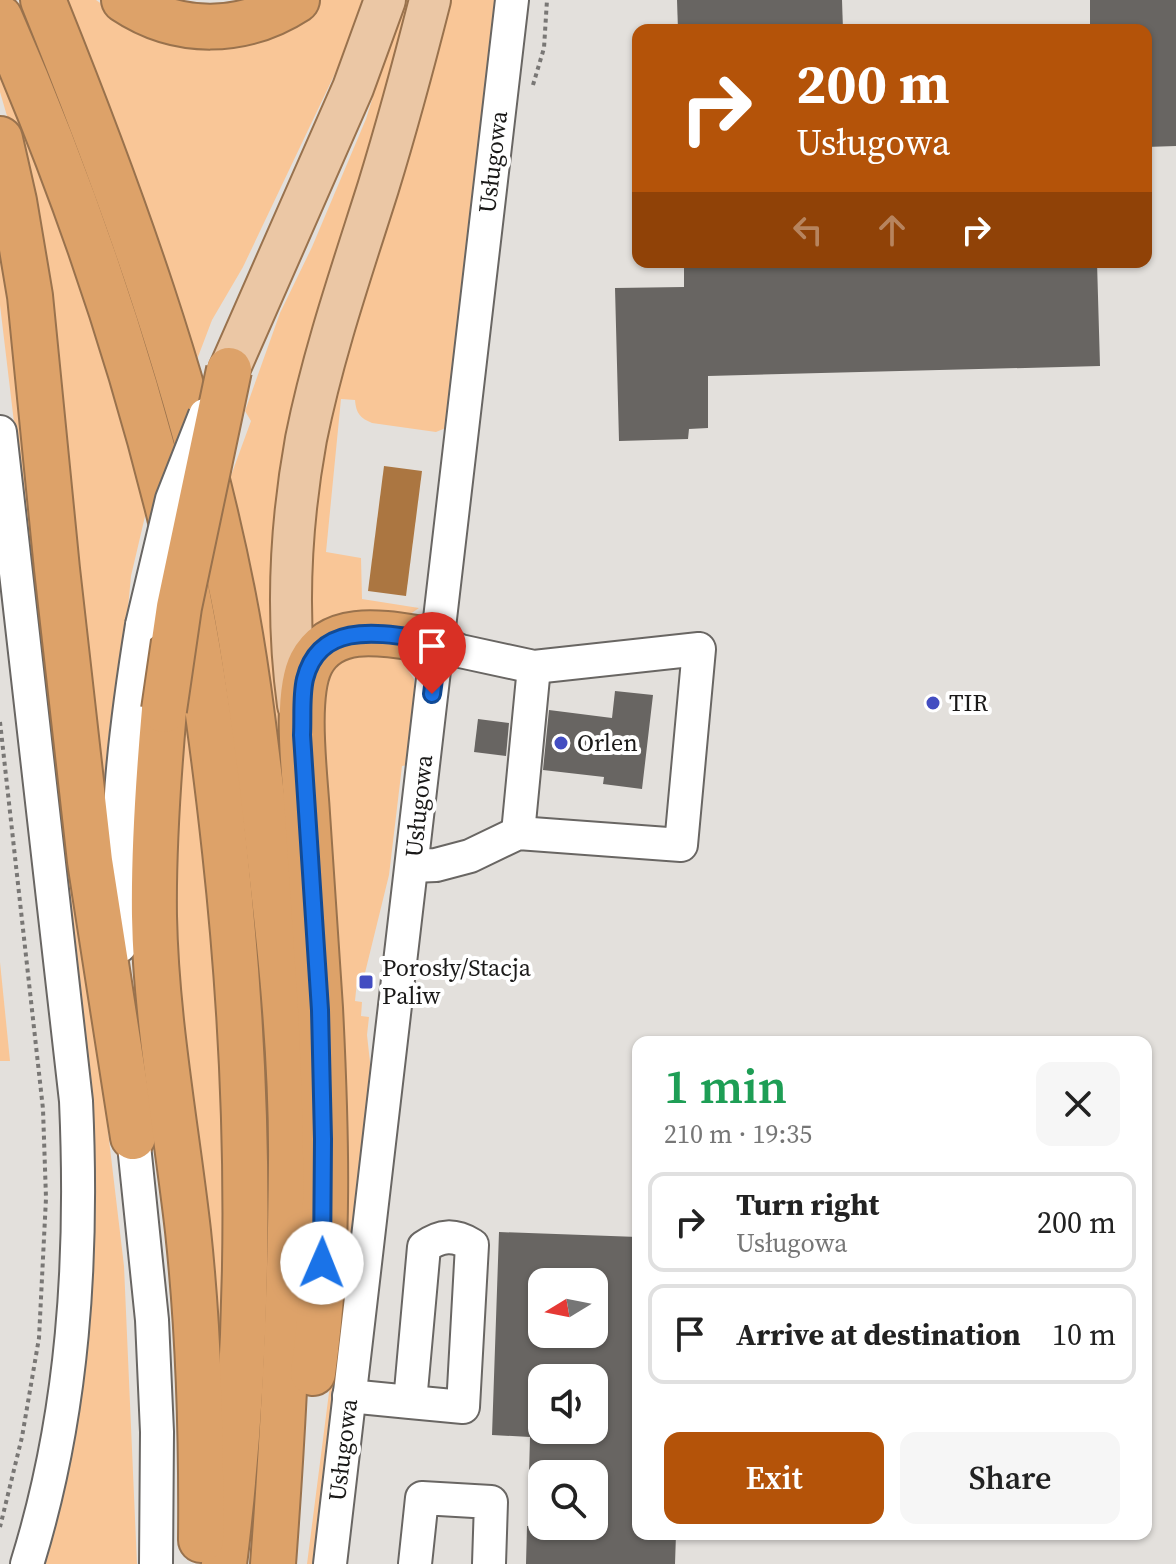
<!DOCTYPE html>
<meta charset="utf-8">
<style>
:root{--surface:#fff;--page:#f6f6f6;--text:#222;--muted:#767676;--line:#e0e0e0;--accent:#b45309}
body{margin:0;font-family:"Source Serif 4",serif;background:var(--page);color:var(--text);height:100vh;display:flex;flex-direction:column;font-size:30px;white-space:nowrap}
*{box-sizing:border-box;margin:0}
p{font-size:26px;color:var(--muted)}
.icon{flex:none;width:44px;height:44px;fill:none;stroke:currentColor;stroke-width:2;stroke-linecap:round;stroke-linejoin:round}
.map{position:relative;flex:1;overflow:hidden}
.sheet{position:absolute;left:632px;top:1036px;width:520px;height:504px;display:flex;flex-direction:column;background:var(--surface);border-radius:16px;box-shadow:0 2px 6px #0004}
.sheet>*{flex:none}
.guide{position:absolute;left:632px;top:24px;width:520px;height:244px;border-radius:16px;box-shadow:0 2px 6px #0004;background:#b45309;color:#fff;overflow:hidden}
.needle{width:52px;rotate:260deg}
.fabs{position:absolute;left:528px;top:1268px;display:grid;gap:16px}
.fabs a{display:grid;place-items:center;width:80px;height:80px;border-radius:16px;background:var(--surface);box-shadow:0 2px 6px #0004;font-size:40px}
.pin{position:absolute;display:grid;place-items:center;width:68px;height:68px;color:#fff;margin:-82px -34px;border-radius:50% 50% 50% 0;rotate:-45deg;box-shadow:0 0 8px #0007}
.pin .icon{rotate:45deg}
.me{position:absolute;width:88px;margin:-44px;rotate:1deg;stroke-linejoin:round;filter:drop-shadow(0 0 6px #0008)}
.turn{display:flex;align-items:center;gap:28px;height:168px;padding:0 32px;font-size:36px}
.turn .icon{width:104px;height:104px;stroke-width:2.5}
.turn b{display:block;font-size:56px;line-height:68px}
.lanes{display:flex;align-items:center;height:76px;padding:0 32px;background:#0003;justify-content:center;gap:40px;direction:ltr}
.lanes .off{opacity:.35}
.round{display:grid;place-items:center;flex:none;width:84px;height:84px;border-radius:16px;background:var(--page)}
.overview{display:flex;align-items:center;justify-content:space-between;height:136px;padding:0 32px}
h1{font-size:48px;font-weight:600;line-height:60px;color:#1e9e55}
.primary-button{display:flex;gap:16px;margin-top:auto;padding:16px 32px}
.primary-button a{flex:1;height:92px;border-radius:16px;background:var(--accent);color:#fff;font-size:32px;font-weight:600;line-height:92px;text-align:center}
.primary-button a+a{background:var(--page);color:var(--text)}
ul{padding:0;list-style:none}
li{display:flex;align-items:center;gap:24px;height:100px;margin:0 16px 12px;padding:0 16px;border:4px solid var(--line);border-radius:16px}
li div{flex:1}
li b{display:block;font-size:30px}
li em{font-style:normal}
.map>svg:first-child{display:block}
.green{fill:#f9c697}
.water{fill:#ab7641}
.building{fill:#686562;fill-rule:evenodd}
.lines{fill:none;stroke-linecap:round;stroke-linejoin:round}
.minor-casing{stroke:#696663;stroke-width:36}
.major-casing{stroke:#99724d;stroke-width:44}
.highway-casing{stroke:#99724d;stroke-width:48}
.path{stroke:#797775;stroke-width:4;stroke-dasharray:4 4;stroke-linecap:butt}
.minor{stroke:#fff;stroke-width:32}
.major{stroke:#ebc7a5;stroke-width:40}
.highway{stroke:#dda269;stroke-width:44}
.minor-bridge-casing{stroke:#696663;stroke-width:36;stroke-linecap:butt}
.highway-bridge-casing{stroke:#99724d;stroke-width:48;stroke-linecap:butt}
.minor-bridge{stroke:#fff;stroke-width:32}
.highway-bridge{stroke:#dda269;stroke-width:44}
.route-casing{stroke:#114b97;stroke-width:20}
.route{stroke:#1a73e8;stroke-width:14}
.poi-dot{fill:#434dc1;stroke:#fff;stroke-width:3}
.labels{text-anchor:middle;stroke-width:8;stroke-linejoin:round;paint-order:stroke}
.street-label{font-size:24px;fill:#1a1918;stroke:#fff}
.poi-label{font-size:24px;fill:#1a1918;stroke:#fff;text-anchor:start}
</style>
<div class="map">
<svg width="1176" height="1564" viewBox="0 0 1176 1564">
<rect width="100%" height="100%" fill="#e3e0dc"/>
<!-- green -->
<g class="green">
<polygon points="60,0 96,0 124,20 314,8 321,0 362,0 339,65 243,267 212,320 193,370"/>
<polygon points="403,0 414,0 298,406 308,1034 225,492 251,421 245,411 280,313 312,247 366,119"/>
<path d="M445,0H498L448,427L436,432L372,423C360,418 356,413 355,400L341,399L326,552L361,558L362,599L419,608L403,619L306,641V550L333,397Z"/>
<polygon points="0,63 84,289 146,512 131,576 126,629 110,722 102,810 14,140 0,92"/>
<path d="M0,222L124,1266L137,1564H43C63,1464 89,1364 94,1263C101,1116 78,970 61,824C40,651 21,478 0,305Z"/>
<polygon points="338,654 399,657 414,679 416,706 408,765 402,766 389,875 363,981 357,981 355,1001 362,1002 361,1016 369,1017 367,1035 372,1080 315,1564 307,1564 337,1330 315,693"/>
<polygon points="185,694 205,809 226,1124 221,1423 170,878"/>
<polygon points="0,962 10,1061 0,1061"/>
</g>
<!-- water -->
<polygon class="water" points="384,466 422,471 406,596 368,591"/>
<!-- building -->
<g class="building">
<polygon points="677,0 842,0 843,30 678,30"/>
<polygon points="1090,0 1176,0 1176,146 1146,147 1146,30 1090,30"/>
<polygon points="684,262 1097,262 1100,366 708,376 708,428 689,429 688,439 619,441 615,288 684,287"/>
<polygon points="615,691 653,695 642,789 603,784 604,777 543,770 549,710 612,718"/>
<polygon points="478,719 509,723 506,756 474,752"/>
<path d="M499,1232L638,1237V1534H676L675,1564H526L527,1526H594V1474H529L530,1437L492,1435ZM542,1282H594V1334H542ZM542,1378H594V1430H542Z"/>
</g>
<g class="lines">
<!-- minor casing -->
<g class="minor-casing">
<g id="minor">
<path d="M0,432L76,1101C83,1258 74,1413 27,1564"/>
<polyline points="518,833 534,667"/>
<polyline points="412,866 436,865 470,856 518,833 681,845 699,649 534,667 460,651 439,641"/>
<path d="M120,946C113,834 124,736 142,625"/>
<polyline points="131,1116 152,1320 157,1432 156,1564"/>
<path d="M349,1396L410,1402L424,1247C441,1235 454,1234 472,1245L463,1407L410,1402"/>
<polyline points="330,1564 512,0"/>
<polyline points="415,1564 422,1498 491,1502 489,1564"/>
</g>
</g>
<!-- major casing -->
<g class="major-casing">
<g id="major">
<polyline points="229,370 353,88 385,0"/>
<path d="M298,705C286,617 290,527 306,439C323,354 352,270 378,188C397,126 414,63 430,0"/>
</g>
</g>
<!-- highway casing -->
<g class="highway-casing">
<g id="highway">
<path d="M43,0C121,193 193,391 233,596C248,672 256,750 266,827C279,938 292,1051 291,1163C290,1297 283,1430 273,1564"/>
<path d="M124,0C178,36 243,35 297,0"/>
<path d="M0,18C72,182 131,355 173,529C199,635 213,742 225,851C251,1088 254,1327 224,1564"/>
<polyline points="0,139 14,201 30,296 57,569 90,861 133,1137"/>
<path d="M164,710C158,778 153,847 154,916C156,1021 176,1126 188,1231C199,1334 202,1436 201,1540"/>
<path d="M313,1373C330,1253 326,1128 320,1008C316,943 311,879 307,814C305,777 294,696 311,663C335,617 398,637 439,641"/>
</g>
</g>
<!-- path -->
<g class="path">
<polyline points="533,85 544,48 547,0"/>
<polyline points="0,722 43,1109 46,1198 39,1338 22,1437 0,1527"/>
</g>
<!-- minor -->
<use href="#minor" class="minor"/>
<!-- major -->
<use href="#major" class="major"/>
<!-- highway -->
<use href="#highway" class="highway"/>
<!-- minor-bridge casing -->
<g class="minor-bridge-casing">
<polyline id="minor-bridge" points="142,625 172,499 205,415"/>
</g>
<!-- highway-bridge casing -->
<g class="highway-bridge-casing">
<polyline id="highway-bridge" points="164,710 179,607 229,370"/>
</g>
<!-- minor-bridge -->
<use href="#minor-bridge" class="minor-bridge"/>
<!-- highway-bridge -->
<use href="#highway-bridge" class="highway-bridge"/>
</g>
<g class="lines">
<!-- route casing -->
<g class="route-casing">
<path id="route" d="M322,1263L323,1139L320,1010L302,735C303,717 301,696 305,679C321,615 392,636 439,641L432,694"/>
</g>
<!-- route -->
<use href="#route" class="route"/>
</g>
<!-- markers -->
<g class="poi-dot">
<circle cx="933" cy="703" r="8"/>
<circle cx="561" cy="743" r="8"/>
<rect x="358" y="974" width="16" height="16" rx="4"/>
</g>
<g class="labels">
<!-- street labels -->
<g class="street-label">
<text transform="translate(493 162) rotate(-83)" y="8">Usługowa</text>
<text transform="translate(419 806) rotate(-84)" y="8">Usługowa</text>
<text transform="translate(343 1450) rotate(-83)" y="8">Usługowa</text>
</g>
<!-- poi labels -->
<g class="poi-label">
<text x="949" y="711">TIR</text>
<text x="577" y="751">Orlen</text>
<text x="382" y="976">Porosły/Stacja<tspan x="382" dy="28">Paliw</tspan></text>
</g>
</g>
</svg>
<div class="fabs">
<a><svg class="needle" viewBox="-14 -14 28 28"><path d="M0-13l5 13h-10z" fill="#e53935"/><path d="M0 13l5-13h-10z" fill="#767676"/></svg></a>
<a><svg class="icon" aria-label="sound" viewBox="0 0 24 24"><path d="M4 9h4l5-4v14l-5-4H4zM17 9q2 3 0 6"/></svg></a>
<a><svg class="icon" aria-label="search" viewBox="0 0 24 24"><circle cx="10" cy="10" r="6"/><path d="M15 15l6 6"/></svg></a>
</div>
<div class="pin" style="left:432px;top:694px;background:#d93025"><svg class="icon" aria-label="arrive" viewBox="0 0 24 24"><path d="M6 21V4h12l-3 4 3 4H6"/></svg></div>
<svg class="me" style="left:322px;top:1263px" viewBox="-20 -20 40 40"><circle r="19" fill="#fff"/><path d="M0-13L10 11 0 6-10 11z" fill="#1a73e8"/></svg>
<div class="guide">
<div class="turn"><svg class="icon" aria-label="right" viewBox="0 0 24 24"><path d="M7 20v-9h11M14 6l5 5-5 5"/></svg><div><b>200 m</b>Usługowa</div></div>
<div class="lanes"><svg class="icon off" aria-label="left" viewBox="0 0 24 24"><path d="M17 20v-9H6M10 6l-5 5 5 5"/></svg><svg class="icon off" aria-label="ahead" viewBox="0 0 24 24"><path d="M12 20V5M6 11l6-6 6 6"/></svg><svg class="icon" aria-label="right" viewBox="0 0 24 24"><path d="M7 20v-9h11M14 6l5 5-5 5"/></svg></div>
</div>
<section class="sheet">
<div class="overview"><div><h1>1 min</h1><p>210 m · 19:35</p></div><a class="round"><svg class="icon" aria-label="close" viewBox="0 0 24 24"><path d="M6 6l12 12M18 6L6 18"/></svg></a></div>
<ul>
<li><svg class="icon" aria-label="right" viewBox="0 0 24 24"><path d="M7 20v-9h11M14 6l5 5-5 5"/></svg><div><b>Turn right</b><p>Usługowa</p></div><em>200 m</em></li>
<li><svg class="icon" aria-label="arrive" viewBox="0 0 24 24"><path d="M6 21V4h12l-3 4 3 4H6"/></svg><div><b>Arrive at destination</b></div><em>10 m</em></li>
</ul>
<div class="primary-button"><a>Exit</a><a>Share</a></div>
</section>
</div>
